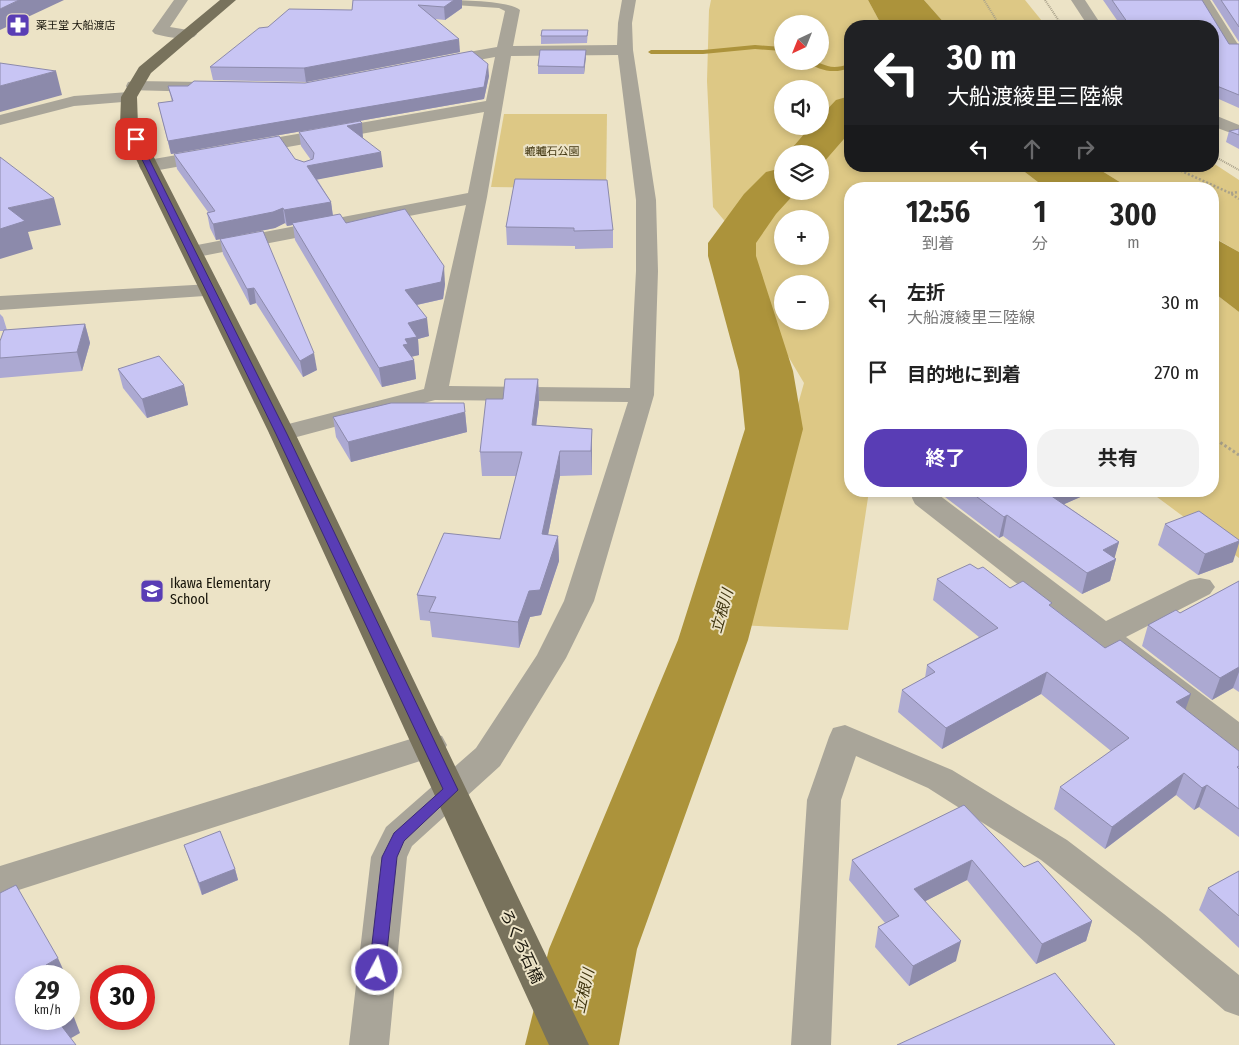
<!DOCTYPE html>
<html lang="ja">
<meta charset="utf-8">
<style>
:root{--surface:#fff;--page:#f2f2f2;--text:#222;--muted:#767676;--accent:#593db5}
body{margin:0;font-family:"Fira Sans Condensed","Noto Sans JP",sans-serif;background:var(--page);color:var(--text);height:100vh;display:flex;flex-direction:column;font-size:19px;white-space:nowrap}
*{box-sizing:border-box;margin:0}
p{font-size:16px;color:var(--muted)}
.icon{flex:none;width:28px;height:28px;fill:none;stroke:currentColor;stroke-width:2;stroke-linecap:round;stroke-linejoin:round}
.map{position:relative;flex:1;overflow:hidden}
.side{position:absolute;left:844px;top:182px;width:375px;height:315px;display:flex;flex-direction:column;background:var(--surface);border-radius:20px;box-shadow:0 2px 8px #0003}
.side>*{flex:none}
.banner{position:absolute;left:844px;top:20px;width:375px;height:152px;border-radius:20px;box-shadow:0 2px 8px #0003;background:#202124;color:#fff;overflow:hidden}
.needle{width:32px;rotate:223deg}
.buttons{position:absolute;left:774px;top:15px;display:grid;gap:10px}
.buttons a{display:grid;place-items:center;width:55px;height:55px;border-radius:50%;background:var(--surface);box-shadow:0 2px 8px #0003;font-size:25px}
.speed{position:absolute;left:15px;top:965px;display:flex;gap:10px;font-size:25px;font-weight:700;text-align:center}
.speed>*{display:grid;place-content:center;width:65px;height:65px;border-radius:50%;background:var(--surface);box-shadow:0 2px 8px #0003;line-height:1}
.speed small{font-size:12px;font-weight:400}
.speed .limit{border:8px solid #d22;background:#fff;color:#111}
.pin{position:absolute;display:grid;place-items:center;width:42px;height:42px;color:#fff;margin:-21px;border-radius:10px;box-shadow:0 2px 8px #0006}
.me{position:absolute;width:55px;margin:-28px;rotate:6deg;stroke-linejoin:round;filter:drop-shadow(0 0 4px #0008)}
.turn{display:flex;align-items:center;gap:18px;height:105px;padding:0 20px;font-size:22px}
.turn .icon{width:65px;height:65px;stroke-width:2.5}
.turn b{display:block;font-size:35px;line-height:42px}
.lanes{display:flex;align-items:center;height:48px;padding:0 20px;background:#0003;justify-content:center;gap:25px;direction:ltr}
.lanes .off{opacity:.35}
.eta{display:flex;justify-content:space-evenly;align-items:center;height:85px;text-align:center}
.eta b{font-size:30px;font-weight:700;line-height:35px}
.cta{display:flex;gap:10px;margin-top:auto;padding:10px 20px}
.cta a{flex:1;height:58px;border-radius:20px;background:var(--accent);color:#fff;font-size:20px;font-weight:700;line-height:58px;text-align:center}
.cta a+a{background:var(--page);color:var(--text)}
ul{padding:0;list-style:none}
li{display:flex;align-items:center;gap:15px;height:70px;padding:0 20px}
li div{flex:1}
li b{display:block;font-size:19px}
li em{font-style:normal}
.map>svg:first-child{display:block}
.green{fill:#ddc885;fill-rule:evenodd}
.water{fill:#ac933b}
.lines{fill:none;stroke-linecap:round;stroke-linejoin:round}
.stream{fill:#ac933b;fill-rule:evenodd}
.river{fill:#ac933b;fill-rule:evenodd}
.path-far2{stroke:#a9a18a;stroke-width:2;stroke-dasharray:1 1;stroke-linecap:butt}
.path-far1{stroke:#a9a18a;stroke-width:2.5;stroke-dasharray:2 2;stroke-linecap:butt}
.path{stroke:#a9a18a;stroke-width:3;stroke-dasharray:2.5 2.5;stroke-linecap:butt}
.minor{fill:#a9a599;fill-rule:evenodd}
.major{fill:#78725c;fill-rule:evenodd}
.wall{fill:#aca9d2}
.shaded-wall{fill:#8c8aab}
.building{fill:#c8c5f4;stroke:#8c8aab}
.route{fill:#593db5;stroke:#3a2876}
.labels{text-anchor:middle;stroke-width:4;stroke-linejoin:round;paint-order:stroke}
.far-poi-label{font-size:11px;fill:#17140a;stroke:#ece3c6;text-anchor:start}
.far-park-label{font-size:11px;fill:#443914;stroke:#ece3c6}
.poi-label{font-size:14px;fill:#17140a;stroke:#ece3c6;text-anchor:start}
.water-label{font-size:15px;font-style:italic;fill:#3d320c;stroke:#ece3c6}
.near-street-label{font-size:16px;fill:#17140a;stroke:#ece3c6}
</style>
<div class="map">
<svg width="1239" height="1045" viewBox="0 0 1239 1045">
<rect width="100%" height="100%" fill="#ece3c6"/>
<!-- green -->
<g class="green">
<path d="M711,0H868L882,26H850V166H1017L1047,189H850V491H869L848,630L736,625L804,383L769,324L743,243L713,207L707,81L709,10ZM782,24H820V61H782ZM782,89H820V126H782ZM782,154H820V191H782ZM782,219H820V256H782ZM782,284H820V321H782Z"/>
<polygon points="924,0 1025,0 1046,26 947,26"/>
<polygon points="504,114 607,114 606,188 491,187"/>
<polygon points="1213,163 1239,180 1239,252 1213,237 1212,189 1131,189 1094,166 1212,166"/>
<polygon points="1213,292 1239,312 1239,558 1149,491 1212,491"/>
</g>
<!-- water -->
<g class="water">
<polygon points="868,0 924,0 947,26 882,26"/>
<polygon points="1017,166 1094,166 1131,189 1047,189"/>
<polygon points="1212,237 1239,252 1239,312 1213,292"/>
</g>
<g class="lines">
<!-- stream -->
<g class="stream">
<polygon points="755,45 782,47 782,51 755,49 703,54 651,54 648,52 651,50 703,50"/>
<path d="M806,61C826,61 825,72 850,64V68C834,74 819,71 806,61Z"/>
</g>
<!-- river -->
<g class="river">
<polygon points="850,96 850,132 823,163 820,164 820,154 787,154 811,126 820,126 820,117 836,100"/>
<polygon points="782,168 782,191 797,191 776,214 756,243 756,256 793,371 803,429 748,640 637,949 619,1045 525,1045 549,949 678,640 745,429 739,371 708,256 708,243 744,194 766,172"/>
</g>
<!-- path-far2 -->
<g class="path-far2">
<polyline points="984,0 1000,26"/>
<polyline points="1045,0 1061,24"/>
<polyline points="998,21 1006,26"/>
<polyline points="1212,155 1239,170"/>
<polyline points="1170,166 1180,170"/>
</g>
<!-- path-far1 -->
<g class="path-far1">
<polyline points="1177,169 1230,193 1239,199"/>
<polyline points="1231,193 1239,192"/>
</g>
<!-- path -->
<polyline class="path" points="1212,437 1239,455"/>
<!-- minor -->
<g class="minor">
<path d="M174,0H188L170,27L194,31L197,34L194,37C183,40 166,37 155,34L152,31Z"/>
<path d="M433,0C453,0 509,0 520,10L513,46L617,45L618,23L622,0H636L632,23L633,50L656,200L658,271L654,395L594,601L566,658L500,766L412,846L407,857L389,1045H349L371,857L386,827L476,748L537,655L564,601L628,402L435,400L282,441L273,438L269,433L273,428L424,389L466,205L192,258L185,256L182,252L185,248L192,246L468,193L484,112L148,172L141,170L139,166L141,162L148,160L486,101L495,57L440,67L434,65L432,62L434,59L440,57L497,47L505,11L499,8L440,4L435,3ZM618,55L636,200V271L630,388L449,386L487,197L511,56Z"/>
<polygon points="1071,0 1085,0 1102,26 1088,26"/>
<polygon points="1196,0 1210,0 1239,46 1239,54 1228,54"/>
<polygon points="134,81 205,82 211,83 213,87 211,91 205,92 128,90 126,86 128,82"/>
<polygon points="129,92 135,93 137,97 135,101 74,106 0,125 0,115 74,96"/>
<polygon points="1212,114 1239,125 1239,136 1212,126"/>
<polygon points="211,284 219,285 222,290 219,295 0,310 0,296"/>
<polygon points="913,491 939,491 939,495 1106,621 1190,580 1200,578 1210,580 1215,587 1210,594 1126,637 1239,722 1239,751 1227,748 915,504 912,498"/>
<polygon points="845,725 952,770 1067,840 1164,914 1239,975 1239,1016 1225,1011 1138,936 1041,860 928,788 856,756 841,800 831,1045 791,1045 807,800 829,737 833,728"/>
<polygon points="430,733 442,736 447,745 442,754 0,896 0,866"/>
</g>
<!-- major -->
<polygon class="major" points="220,0 236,0 151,73 137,97 138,126 295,433 589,1045 549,1045 269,433 120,126 121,97 139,67"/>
</g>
<!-- wall -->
<g class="wall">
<polygon points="353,0 462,0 462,8 445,20 435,19 460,52 306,82 213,80 210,67 268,27 352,10"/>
<polygon points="1103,0 1202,0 1229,44 1239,44 1239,108 1212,96 1212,26 1121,26"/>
<polygon points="1212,0 1239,0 1239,42"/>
<polygon points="588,30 587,43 541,44 541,36"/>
<polygon points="586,50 584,74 538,74 538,66"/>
<polygon points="489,76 484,99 171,154 158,103 172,102 168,86 305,83"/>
<polygon points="1239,129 1239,149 1226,142 1229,131"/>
<polygon points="299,132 363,138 383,167 317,179 331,202 333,216 445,284 443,299 417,305 429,336 418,339 419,355 411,357 414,360 416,379 382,387 295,240 293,225 287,226 285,223 275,228 239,235 317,370 303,377 256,303 250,305 223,254 220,239 216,240 210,228 207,213 208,212 177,169 174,154 295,159 304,162 311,160 301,146"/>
<polygon points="515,179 613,230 613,248 575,249 575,246 507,245 506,227"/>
<polygon points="0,314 3,317 7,330 85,324 90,343 82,371 0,378 0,358 4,331 0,331"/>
<polygon points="118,369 184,385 188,405 147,418 123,388"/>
<polygon points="538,379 539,403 536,426 592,429 592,475 560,476 548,535 558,536 559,561 541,615 530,617 519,648 432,637 430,621 420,620 417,595 500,539 516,476 482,476 480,452 503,399"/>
<polygon points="465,412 467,432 351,462 336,437 333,417"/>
<polygon points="946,491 1094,491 1064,504 1119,542 1114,558 1116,559 1110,581 1082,594 1003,536 999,538 945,497"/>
<polygon points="1165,524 1233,562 1198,575 1158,545"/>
<polygon points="978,569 1010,588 1051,606 1239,751 1239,837 1199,807 1194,810 1176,795 1105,849 1054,809 1060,787 1111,751 1041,694 942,749 898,712 902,690 925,678 927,665 979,637 933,600 937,579"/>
<polygon points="1239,581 1239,692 1233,688 1212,700 1142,646 1148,625 1180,613"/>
<polygon points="964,805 1024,867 1092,921 1086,941 1036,964 967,880 925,901 956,961 909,986 875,947 878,927 885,923 849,880 852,860"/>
<polygon points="184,845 235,869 238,880 202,895 188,856"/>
<polygon points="1239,871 1239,948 1199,910 1208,888"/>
</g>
<!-- shaded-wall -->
<g class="shaded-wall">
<polygon points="19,0 64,0 0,30 0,9"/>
<polygon points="454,0 462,0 462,8 445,20 444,7"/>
<polygon points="459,39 460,52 306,82 304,68"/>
<polygon points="586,50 586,57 584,74 584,67"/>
<polygon points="488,64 489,76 484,99 171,154 168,141"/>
<polygon points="56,71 62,95 0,112 0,86"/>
<polygon points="362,123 363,138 349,141 347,126"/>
<polygon points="381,152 383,167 310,181 307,166"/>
<polygon points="54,198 61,225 28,232 33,249 0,259 0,229 8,208"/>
<polygon points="331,202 333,217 287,226 284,210"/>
<polygon points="283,208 285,223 275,228 216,240 213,224"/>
<polygon points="444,266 445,284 443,299 407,307 405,290"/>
<polygon points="254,288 256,303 250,305 247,289"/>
<polygon points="427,318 429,336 418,339 419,355 410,357 414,360 416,379 382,387 379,368 403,345 405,339 408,323"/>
<polygon points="85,324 90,343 82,371 77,352"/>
<polygon points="314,353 317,370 303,377 300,361"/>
<polygon points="538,379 539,403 533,450 532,425"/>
<polygon points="184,385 188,405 147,418 142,399"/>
<polygon points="465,412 467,432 351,462 348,442"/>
<polygon points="592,429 592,475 591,451"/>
<polygon points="560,451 560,476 543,559 542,534"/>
<polygon points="1051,491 1094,491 1042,514 1047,493"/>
<polygon points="1007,515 1003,536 999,538 1004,517"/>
<polygon points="558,536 559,561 541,615 530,617 519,648 518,622 529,591"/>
<polygon points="1239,541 1239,543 1233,562 1198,575 1205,554"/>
<polygon points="1119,542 1114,560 1116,559 1110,581 1082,594 1087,573 1103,550"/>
<polygon points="1239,667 1239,672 1233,688 1212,700 1220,678"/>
<polygon points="1047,672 1041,694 942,749 946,728"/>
<polygon points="1191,694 1183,716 1176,702"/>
<polygon points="1184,773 1176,795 1105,849 1112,827"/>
<polygon points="1207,785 1199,807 1194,810 1202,788"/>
<polygon points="972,860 967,880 910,909 914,889"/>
<polygon points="235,869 238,880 202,895 199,883"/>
<polygon points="1092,921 1086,941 1036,964 1042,944"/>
<polygon points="961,941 956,961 909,986 913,966"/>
<polygon points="58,958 66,976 50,976 46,965"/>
<polygon points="72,1012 80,1033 66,1041 57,1020 60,1019 69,1019 69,1013"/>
</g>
<!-- building -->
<g class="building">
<polygon points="0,0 19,0 0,9"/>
<polygon points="353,0 454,0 444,7 418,5 459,39 304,68 210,67 259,28 268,27 289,9 352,10"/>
<polygon points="1112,0 1202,0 1229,44 1239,44 1239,95 1212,84 1212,26 1130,26"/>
<polygon points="1221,0 1239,0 1239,27"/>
<polygon points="542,30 588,30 587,36 541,36"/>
<polygon points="540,50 586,50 584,67 538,66"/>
<polygon points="472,51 488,64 484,87 168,141 158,103 173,101 168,86 188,86 194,81 305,83"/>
<polygon points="0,63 56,71 0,86"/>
<polygon points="360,121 362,123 347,126 381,152 307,166 331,202 284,210 283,208 273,212 213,224 207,213 215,211 174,154 279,136 295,159 304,162 313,159 314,153 299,132"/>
<polygon points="1239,129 1239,135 1229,131"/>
<polygon points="0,157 54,198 8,208 25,221 0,229"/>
<polygon points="515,179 607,180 613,230 574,231 574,228 506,227"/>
<polygon points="405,209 444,266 441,282 405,290 427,318 408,323 417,337 405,339 408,344 403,345 414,360 379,368 292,223 340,214 346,223"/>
<polygon points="263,231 314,353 300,361 254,288 247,289 220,239"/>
<polygon points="85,324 77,352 0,358 0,341 4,330"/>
<polygon points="159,356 184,385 142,399 118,369"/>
<polygon points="505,379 538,379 532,425 592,429 591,451 560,451 542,534 558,536 540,590 529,591 518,622 429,612 436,597 417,595 444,533 500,539 522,452 480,452 486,399 503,399"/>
<polygon points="391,403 464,403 465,412 348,442 333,417"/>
<polygon points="969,491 1051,491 1047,493 1119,542 1103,550 1116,559 1087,573 1007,515 1004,517"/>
<polygon points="1199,511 1239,540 1239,541 1205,554 1165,524"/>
<polygon points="970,564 978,569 983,567 1010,588 1023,581 1052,603 1049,605 1105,648 1120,640 1191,694 1176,702 1239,751 1239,766 1237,767 1239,769 1239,809 1207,785 1202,788 1184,773 1112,827 1060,787 1129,738 1047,672 946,728 902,690 935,672 927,665 998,628 937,579"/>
<polygon points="1239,581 1239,667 1220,678 1148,625 1176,610 1180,613"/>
<polygon points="964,805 1024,867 1038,861 1092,921 1042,944 972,860 914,889 961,941 913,966 878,927 899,916 852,860"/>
<polygon points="220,831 235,869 199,883 184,845"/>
<polygon points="1239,871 1239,916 1208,888"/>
<polygon points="16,885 58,958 46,965 52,976 26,976 26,1019 60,1019 57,1020 76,1045 0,1045 0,893"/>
<polygon points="1055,973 1115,1045 897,1045"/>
<polygon points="69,1006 72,1012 69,1013"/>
</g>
<!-- route -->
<polygon class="route" points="136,137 139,139 287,434 458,790 404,841 397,857 385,970 382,975 377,977 371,975 369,970 382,857 394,833 443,789 276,434 132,139"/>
<!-- icons -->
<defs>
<g id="pharmacy-square" transform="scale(1.25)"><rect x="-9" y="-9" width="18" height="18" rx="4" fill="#593db5" stroke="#ece3c6"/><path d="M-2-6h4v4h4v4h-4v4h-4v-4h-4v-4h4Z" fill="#fff"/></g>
<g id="school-square" transform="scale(1.25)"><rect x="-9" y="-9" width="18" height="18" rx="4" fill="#593db5" stroke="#ece3c6"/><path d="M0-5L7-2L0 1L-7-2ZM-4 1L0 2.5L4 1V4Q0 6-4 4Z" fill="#fff"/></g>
</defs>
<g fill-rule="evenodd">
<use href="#pharmacy-square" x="18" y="25"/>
<use href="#school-square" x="152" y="591"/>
</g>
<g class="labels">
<!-- far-poi labels -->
<g class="far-poi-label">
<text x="36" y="29">薬王堂 大船渡店</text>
</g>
<!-- far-park labels -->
<g class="far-park-label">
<text x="552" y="155">轆轤石公園</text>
</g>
<!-- poi labels -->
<g class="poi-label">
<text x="170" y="588">Ikawa Elementary<tspan x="170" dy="16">School</tspan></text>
</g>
<!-- water labels -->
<g class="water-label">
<text transform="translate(722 611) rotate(-74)" y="5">立根川</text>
<text transform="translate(584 991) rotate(-77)" y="5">立根川</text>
</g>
<!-- near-street labels -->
<g class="near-street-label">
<text transform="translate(522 946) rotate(65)" y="6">ろくろ石橋</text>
</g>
</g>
</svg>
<div class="buttons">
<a><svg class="needle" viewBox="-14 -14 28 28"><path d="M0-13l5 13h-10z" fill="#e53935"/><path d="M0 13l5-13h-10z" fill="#767676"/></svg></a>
<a><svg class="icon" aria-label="sound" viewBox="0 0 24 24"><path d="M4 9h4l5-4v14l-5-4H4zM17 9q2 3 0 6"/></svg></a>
<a><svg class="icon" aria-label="layers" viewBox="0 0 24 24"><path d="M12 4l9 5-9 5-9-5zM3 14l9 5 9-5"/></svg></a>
<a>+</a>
<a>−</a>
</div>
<div class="speed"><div>29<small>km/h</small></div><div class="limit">30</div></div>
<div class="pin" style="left:136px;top:139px;background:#d93025"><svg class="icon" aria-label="arrive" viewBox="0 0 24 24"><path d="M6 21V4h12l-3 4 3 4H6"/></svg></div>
<svg class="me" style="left:377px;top:970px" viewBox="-20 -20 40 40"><circle r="17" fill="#593db5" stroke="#fff" stroke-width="3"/><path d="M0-11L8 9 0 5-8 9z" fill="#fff"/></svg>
<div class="banner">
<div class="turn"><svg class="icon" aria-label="left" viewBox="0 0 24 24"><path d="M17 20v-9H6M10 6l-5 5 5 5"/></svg><div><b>30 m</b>大船渡綾里三陸線</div></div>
<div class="lanes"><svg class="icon" aria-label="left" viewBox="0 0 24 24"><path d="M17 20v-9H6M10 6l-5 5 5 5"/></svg><svg class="icon off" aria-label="ahead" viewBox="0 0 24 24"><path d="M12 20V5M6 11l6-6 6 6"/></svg><svg class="icon off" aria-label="right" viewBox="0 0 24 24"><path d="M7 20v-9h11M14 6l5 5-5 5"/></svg></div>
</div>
<section class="side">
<div class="eta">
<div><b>12:56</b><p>到着</p></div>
<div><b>1</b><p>分</p></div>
<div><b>300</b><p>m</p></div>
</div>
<ul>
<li><svg class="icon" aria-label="left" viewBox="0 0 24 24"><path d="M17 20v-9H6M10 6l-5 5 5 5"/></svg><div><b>左折</b><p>大船渡綾里三陸線</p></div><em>30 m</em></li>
<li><svg class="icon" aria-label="arrive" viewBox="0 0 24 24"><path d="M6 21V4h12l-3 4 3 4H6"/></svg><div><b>目的地に到着</b></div><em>270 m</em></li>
</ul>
<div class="cta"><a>終了</a><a>共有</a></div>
</section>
</div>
